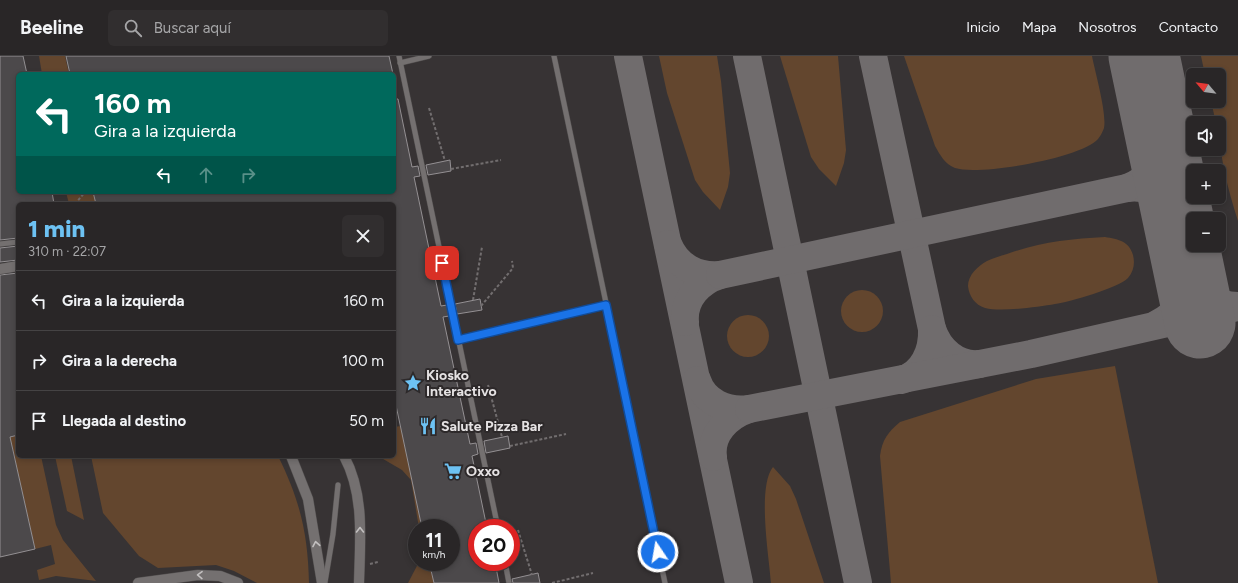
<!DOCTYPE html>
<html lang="es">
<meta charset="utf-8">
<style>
:root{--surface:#292627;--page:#312e2f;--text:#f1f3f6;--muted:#a5a5a7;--line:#454344;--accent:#6dc2f3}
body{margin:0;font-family:Figtree,sans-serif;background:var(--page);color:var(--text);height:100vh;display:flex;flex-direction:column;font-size:15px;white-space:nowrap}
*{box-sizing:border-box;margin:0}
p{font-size:13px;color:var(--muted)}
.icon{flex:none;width:22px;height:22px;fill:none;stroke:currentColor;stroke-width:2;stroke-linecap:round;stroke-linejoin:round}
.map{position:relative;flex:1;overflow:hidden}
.panel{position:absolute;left:16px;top:146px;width:380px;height:256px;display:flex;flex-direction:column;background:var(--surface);border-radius:6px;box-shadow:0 2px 6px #0003,0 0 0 1px var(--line)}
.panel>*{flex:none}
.top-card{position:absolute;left:16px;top:16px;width:380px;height:122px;border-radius:6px;box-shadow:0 2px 6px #0003,0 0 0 1px var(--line);background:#00695c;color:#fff;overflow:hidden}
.needle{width:26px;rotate:299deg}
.tools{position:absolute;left:1186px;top:12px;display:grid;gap:8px}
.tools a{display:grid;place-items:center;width:40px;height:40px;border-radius:6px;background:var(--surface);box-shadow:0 2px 6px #0003,0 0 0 1px var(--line);font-size:20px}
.speed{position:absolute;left:408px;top:463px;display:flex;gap:8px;font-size:20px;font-weight:700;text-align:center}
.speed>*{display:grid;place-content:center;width:52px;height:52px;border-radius:50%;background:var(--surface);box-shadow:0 2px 6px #0003,0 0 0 1px var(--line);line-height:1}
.speed small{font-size:10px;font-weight:400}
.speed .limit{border:6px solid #d22;background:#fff;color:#111}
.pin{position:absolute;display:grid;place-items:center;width:34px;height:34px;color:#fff;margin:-17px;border-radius:8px;box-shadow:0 2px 6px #0006}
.me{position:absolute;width:44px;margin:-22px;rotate:348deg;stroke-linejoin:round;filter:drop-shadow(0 0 3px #0008)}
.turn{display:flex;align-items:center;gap:14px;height:84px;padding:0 12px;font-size:18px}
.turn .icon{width:52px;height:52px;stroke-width:2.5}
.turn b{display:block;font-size:28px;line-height:34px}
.lanes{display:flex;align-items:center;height:38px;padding:0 12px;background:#0003;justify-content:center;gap:20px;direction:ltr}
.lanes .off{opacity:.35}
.round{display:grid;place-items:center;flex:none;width:42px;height:42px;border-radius:6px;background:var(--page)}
.headline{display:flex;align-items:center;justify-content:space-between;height:68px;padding:0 12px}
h1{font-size:24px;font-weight:800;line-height:30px;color:var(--accent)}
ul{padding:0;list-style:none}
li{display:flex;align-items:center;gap:12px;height:60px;padding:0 12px;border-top:1px solid var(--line)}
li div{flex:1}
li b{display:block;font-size:15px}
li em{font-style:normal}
header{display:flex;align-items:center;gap:24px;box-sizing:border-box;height:56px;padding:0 20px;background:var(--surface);border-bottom:1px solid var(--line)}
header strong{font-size:19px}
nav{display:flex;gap:22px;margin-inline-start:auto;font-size:14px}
.search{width:280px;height:36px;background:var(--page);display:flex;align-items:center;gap:10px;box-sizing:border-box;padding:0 14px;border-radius:6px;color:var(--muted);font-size:15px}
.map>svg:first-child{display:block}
.green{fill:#63462e}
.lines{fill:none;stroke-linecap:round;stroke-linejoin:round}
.taxiway{stroke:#706c6d;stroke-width:28}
.runway{stroke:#706c6d;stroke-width:71}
.building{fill:#4c494b;stroke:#949093}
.lane-casing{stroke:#524f4f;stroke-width:6}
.secondary-casing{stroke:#524f4f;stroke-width:11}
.path{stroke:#726e6f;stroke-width:2;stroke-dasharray:3 2;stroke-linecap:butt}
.lane{stroke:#747070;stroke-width:5}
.secondary{stroke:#747070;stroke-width:10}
.oneway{stroke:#c3c0c0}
.route-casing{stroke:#114b97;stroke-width:10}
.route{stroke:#1a73e8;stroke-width:7}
.labels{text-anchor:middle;stroke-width:4;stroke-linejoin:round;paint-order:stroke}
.poi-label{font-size:14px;font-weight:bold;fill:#e5e2e3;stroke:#2d292a;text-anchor:start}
</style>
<header>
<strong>Beeline</strong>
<div class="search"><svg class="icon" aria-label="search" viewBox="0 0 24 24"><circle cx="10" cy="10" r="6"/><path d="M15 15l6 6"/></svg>Buscar aquí</div>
<nav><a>Inicio</a><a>Mapa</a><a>Nosotros</a><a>Contacto</a></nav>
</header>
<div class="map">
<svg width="1238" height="527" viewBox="0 0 1238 527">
<rect width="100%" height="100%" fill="#373334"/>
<!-- green -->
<g class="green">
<polygon points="39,0 65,0 69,18 42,18"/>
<polygon points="659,0 717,0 721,25 730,117 728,131 720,154 703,136 695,124 667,37"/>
<polygon points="780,0 838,0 846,94 844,107 836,130 819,113 811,101"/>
<path d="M904,0H1092C1095,16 1107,57 1104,72C1103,75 1100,81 1098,83C1082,102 979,120 955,112C945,108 940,99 935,90Z"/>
<path d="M1201,0H1238V165C1228,134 1219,100 1219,67H1216L1211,45H1219V19H1205Z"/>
<polygon points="66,136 94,136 96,148 69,148"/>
<path d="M1105,181C1118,183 1129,185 1133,199C1135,207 1134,215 1128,222C1118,232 1070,246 1055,248C1038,251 1001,256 985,252C975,249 969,240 968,230C968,219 978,210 987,205C993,202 1000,200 1007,198C1040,186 1070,183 1105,181Z"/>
<circle cx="862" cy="255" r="21"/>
<circle cx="748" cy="280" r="21"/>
<path d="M1115,310L1158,527H891L880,400C882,384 888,376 900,366L1036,323Z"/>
<polygon points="401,370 422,472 419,472 411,424 402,414 378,400 394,400 394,371"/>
<polygon points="18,379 18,400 41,400 56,469 63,484 96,525 56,520 39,524 37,514 55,508 51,489 35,493 10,381"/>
<polygon points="55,400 71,400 84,464 67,455"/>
<path d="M91,400H278C300,444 308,478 309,527H257L234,515L216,509L158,512L139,500L103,457Z"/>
<path d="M773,411L790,430L796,443L824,527H771C769,500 757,431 773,411Z"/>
<polygon points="419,506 429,506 434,527 408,527"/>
</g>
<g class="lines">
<!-- taxiway -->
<g class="taxiway">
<polyline points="628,0 739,527"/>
<polyline points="747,0 858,527"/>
<polyline points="873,0 932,273"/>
<path d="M1160,79C1163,104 1150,123 1127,132C1152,129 1171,142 1179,166"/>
<path d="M668,188C677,210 697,221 720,219C700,225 683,243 685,266"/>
<polyline points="720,219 1127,132"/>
<path d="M1157,268C1179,257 1191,240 1189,215C1197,238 1214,249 1238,250"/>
<path d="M697,324C704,346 727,356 749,353C728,360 710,378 713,401"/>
<path d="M901,324C923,318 933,295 932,273C939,294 957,310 979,308"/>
<polyline points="749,353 1031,298 1238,251"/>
</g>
<!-- runway -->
<polyline class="runway" points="1144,0 1200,267"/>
</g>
<!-- building -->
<g class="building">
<polygon points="0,0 23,0 27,18 18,18 18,136 52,136 54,148 18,148 18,182 0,184"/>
<polygon points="66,0 389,0 393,18 70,18"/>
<polygon points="394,43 398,43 412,111 418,110 420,120 414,121 441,250 447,249 449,260 443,261 470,388 476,387 478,398 472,400 487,472 477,472 477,506 495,506 499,527 434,527 429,506 451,506 451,472 422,472 394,340 394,148 96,148 93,136 394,136"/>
<polygon points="450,104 451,115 428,119 426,109"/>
<polygon points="18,190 18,204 0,206 0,192"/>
<polygon points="18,217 18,379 10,381 35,493 0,501 0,219"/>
<polygon points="480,243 482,254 457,258 455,248"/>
<polygon points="508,380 510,392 486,397 484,385"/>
<polygon points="538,517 540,527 513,527 512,523"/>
</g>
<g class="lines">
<!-- lane casing -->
<g class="lane-casing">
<g id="lane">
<polyline points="399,0 498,472"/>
<polyline points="554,0 665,527"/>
<polyline points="400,7 429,0"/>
<polyline points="0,188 18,186"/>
<polyline points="458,284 606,249"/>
<polyline points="505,506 509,527"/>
<polyline points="325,526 333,478 338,429"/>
</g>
</g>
<!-- secondary casing -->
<g class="secondary-casing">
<g id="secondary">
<polyline points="0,213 18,210"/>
<polyline points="291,400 308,443 322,527"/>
<path d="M344,400C365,439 360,484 359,527"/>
<polyline points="138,527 198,519 220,520 238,527"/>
</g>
</g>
<!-- path -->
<g class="path">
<polyline points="429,52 445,105"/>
<polyline points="451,113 501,104"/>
<polyline points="52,137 55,136"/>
<polyline points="75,148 85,136"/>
<polyline points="473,244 482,191"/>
<polyline points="481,250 513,212 512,205"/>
<polyline points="488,329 502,381"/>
<polyline points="510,390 566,378"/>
<polyline points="518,474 532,519"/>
<polyline points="370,508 378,506"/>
<polyline points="552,527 593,517"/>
</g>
<!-- lane -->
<use href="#lane" class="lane"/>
<!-- secondary -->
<use href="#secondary" class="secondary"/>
</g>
<!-- one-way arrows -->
<defs><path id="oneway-chevron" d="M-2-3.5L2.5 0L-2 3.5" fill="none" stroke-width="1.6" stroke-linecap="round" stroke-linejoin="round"/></defs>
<g class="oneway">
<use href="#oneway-chevron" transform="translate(360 474) rotate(-90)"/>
<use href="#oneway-chevron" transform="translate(316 488) rotate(-100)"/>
<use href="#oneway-chevron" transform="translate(200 519) rotate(-179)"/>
</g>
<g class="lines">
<!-- route casing -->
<g class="route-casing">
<polyline id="route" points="442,207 458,284 606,249 658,496"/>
</g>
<!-- route -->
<use href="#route" class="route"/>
</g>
<!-- icons -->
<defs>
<g id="sight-bare" transform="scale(1.38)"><path d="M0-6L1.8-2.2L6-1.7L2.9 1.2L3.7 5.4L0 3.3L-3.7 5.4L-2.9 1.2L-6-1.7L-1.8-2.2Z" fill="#6dc2f3" stroke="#2d292a" stroke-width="2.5" paint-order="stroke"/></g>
<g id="restaurant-bare" transform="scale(1.38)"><path d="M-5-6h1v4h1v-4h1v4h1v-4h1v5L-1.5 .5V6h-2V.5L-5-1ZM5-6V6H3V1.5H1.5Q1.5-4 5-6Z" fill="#6dc2f3" stroke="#2d292a" stroke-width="2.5" paint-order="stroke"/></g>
<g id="supermarket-bare" transform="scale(1.38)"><path d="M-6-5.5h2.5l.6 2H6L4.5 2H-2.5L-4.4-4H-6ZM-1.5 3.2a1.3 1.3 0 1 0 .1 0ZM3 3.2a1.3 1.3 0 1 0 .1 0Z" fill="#6dc2f3" stroke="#2d292a" stroke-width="2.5" paint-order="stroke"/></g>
</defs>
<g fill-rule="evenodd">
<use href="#sight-bare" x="413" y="327"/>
<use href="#restaurant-bare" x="428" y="370"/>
<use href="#supermarket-bare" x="453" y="415"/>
</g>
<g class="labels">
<!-- poi labels -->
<g class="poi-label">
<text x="426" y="324">Kiosko<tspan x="426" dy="16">Interactivo</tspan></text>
<text x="441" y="375">Salute Pizza Bar</text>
<text x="466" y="420">Oxxo</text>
</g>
</g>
</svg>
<div class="tools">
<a><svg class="needle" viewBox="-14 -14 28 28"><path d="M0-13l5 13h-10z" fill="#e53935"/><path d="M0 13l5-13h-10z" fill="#a5a5a7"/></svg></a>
<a><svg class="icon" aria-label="sound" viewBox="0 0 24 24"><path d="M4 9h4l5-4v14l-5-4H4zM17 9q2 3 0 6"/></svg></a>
<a>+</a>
<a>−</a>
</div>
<div class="speed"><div>11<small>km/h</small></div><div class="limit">20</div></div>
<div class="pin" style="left:442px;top:207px;background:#d93025"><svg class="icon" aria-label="arrive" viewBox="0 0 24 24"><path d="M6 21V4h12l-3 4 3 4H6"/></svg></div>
<svg class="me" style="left:658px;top:496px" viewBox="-20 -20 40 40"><circle r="17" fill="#1a73e8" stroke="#fff" stroke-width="3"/><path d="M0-11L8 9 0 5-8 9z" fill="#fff"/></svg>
<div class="top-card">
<div class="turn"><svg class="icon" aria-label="left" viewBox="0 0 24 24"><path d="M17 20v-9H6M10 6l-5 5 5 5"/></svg><div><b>160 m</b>Gira a la izquierda</div></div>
<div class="lanes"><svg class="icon" aria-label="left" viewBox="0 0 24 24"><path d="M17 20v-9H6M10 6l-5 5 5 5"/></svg><svg class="icon off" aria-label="ahead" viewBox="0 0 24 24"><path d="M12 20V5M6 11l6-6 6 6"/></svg><svg class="icon off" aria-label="right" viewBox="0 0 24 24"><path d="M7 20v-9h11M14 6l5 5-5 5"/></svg></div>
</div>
<section class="panel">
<div class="headline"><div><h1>1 min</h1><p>310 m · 22:07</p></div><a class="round"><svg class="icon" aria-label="close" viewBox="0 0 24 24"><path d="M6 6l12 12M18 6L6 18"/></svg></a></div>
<ul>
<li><svg class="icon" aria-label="left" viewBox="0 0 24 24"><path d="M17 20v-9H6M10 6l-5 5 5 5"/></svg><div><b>Gira a la izquierda</b></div><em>160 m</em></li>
<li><svg class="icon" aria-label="right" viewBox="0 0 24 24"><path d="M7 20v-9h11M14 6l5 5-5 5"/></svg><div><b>Gira a la derecha</b></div><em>100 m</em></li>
<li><svg class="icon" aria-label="arrive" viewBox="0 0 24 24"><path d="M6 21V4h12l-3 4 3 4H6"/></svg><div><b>Llegada al destino</b></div><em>50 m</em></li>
</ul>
</section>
</div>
